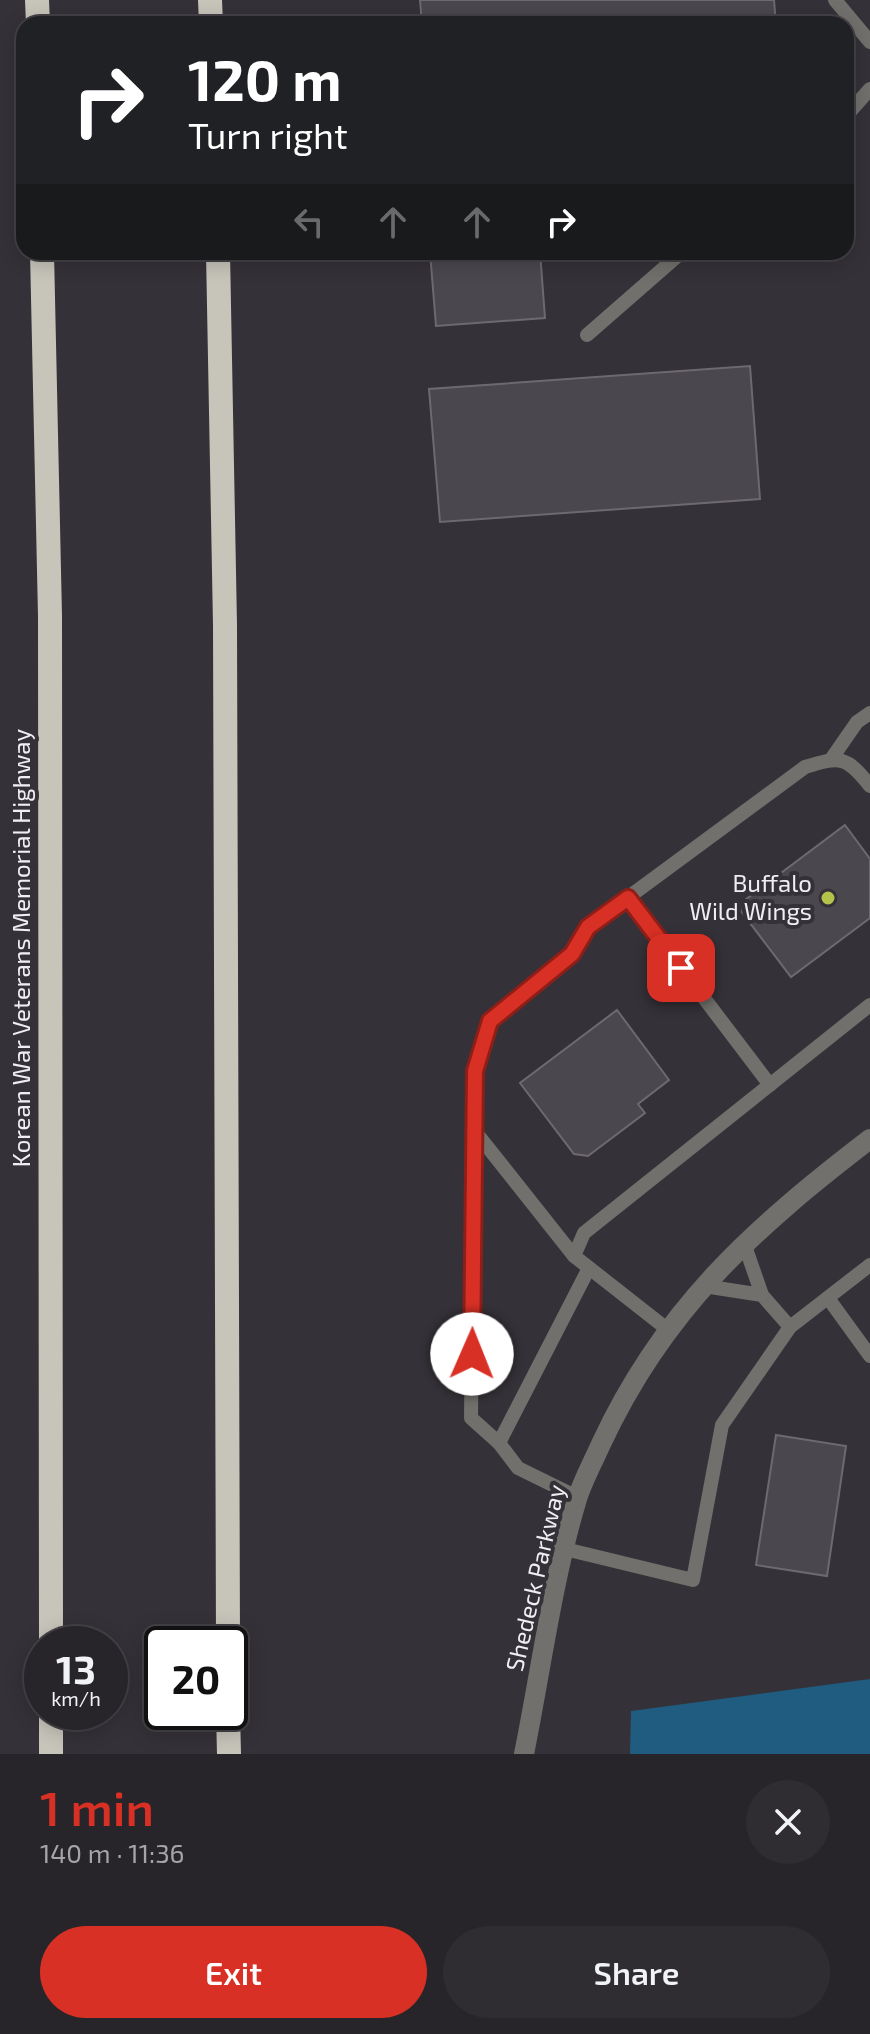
<!DOCTYPE html>
<meta charset="utf-8">
<style>
:root{--surface:#28252a;--page:#302d32;--text:#f1f3f6;--muted:#a5a5a8;--line:#444247;--accent:#d93025}
body{margin:0;font-family:"Exo 2",sans-serif;background:var(--page);color:var(--text);height:100vh;display:flex;flex-direction:column;font-size:30px;white-space:nowrap}
*{box-sizing:border-box;margin:0}
p{font-size:26px;color:var(--muted)}
.icon{flex:none;width:44px;height:44px;fill:none;stroke:currentColor;stroke-width:2;stroke-linecap:round;stroke-linejoin:round}
.map{position:relative;height:1754px;overflow:hidden}
.details{display:flex;flex-direction:column;background:var(--surface);flex:1}
.details>*{flex:none}
.top-card{position:absolute;left:16px;top:16px;width:838px;height:244px;border-radius:24px;box-shadow:0 4px 20px #0003,0 0 0 2px var(--line);background:#202124;color:#fff;overflow:hidden}
.speed{position:absolute;left:24px;top:1626px;display:flex;gap:16px;font-size:40px;font-weight:700;text-align:center}
.speed>*{display:grid;place-content:center;width:104px;height:104px;border-radius:50%;background:var(--surface);box-shadow:0 4px 20px #0003,0 0 0 2px var(--line);line-height:1}
.speed small{font-size:20px;font-weight:400}
.speed .limit{border:4px solid #111;border-radius:12px;background:#fff;color:#111}
.pin{position:absolute;display:grid;place-items:center;width:68px;height:68px;color:#fff;margin:-34px;border-radius:16px;box-shadow:0 4px 12px #0006}
.me{position:absolute;width:88px;margin:-44px;rotate:1deg;stroke-linejoin:round;filter:drop-shadow(0 0 6px #0008)}
.turn{display:flex;align-items:center;gap:28px;height:168px;padding:0 40px;font-size:36px}
.turn .icon{width:104px;height:104px;stroke-width:2.5}
.turn b{display:block;font-size:56px;line-height:68px}
.lanes{display:flex;align-items:center;height:76px;padding:0 40px;background:#0003;justify-content:center;gap:40px;direction:ltr}
.lanes .off{opacity:.35}
.round{display:grid;place-items:center;flex:none;width:84px;height:84px;border-radius:42px;background:var(--page)}
.summary{display:flex;align-items:center;justify-content:space-between;height:136px;padding:0 40px}
h1{font-size:48px;font-weight:600;line-height:60px;color:var(--accent)}
.cta{display:flex;gap:16px;margin-top:auto;padding:16px 40px}
.cta a{flex:1;height:92px;border-radius:48px;background:var(--accent);color:#fff;font-size:32px;font-weight:600;line-height:92px;text-align:center}
.cta a+a{background:var(--page);color:var(--text)}
.map>svg:first-child{display:block}
.water{fill:#205b80}
.building{fill:#4b474e;stroke:#6e6971;stroke-width:2}
.lines{fill:none;stroke-linecap:round;stroke-linejoin:round}
.lane{stroke:#71706c;stroke-width:14}
.street{stroke:#71706c;stroke-width:20}
.highway{stroke:#c7c4ba;stroke-width:24}
.route-casing{stroke:#8d1f18;stroke-width:20}
.route{stroke:#d93025;stroke-width:14}
.poi-dot{fill:#b3c24b;stroke:#353138;stroke-width:3}
.labels{text-anchor:middle;stroke-width:8;stroke-linejoin:round;paint-order:stroke}
.poi-label{font-size:24px;fill:#f1eef3;stroke:#353138;text-anchor:end}
.street-label{font-size:24px;fill:#f1eef3;stroke:#353138}
</style>
<div class="map">
<svg width="870" height="1754" viewBox="0 0 870 1754">
<rect width="100%" height="100%" fill="#353138"/>
<!-- water -->
<polygon class="water" points="870,1679 870,1754 630,1754 631,1711"/>
<!-- building -->
<g class="building">
<polygon points="420,0 774,0 776,24 422,24"/>
<polygon points="430,252 540,252 545,318 436,326"/>
<polygon points="750,366 760,499 440,522 429,389"/>
<polygon points="845,825 870,859 870,918 791,977 737,906"/>
<polygon points="617,1010 669,1080 638,1104 645,1113 588,1156 574,1154 520,1083"/>
<polygon points="776,1435 846,1446 827,1576 756,1565"/>
</g>
<g class="lines">
<!-- lane -->
<g class="lane">
<polyline points="835,0 870,42"/>
<polyline points="846,116 870,89"/>
<polyline points="587,335 682,252"/>
<polyline points="832,758 857,722 870,713"/>
<polyline points="628,898 770,1085"/>
<polyline points="474,1130 574,1256"/>
<polyline points="744,1243 762,1295 790,1327"/>
<polyline points="704,1286 762,1295"/>
<polyline points="828,1298 870,1356"/>
<polyline points="667,1329 574,1256 584,1233 870,1005"/>
<path d="M499,1443L471,1418L475,1071L490,1021L572,954L588,927L805,767C840,756 847,756 870,786"/>
<polyline points="577,1497 518,1468 499,1443 589,1268"/>
<polyline points="565,1549 693,1580 722,1425 790,1327 870,1265"/>
</g>
<!-- street -->
<path class="street" d="M524,1754C541,1670 552,1582 577,1499C583,1480 593,1462 601,1444C664,1308 754,1228 870,1139"/>
<!-- highway -->
<g class="highway">
<polyline points="37,0 38,24"/>
<polyline points="210,0 211,24"/>
<polyline points="42,252 50,616 51,1644"/>
<polyline points="218,252 225,625 228,1644"/>
<polyline points="51,1712 51,1754"/>
<polyline points="228,1712 229,1754"/>
</g>
</g>
<g class="lines">
<!-- route casing -->
<g class="route-casing">
<polyline id="route" points="472,1354 475,1071 490,1021 572,954 588,927 628,898 681,968"/>
</g>
<!-- route -->
<use href="#route" class="route"/>
</g>
<!-- markers -->
<circle class="poi-dot" cx="828" cy="898" r="8"/>
<g class="labels">
<!-- poi labels -->
<g class="poi-label">
<text x="812" y="892">Buffalo<tspan x="812" dy="28">Wild Wings</tspan></text>
</g>
<!-- street labels -->
<g class="street-label">
<text transform="translate(22 948) rotate(-90)" y="8">Korean War Veterans Memorial Highway</text>
<text transform="translate(536 1578) rotate(-77)" y="8">Shedeck Parkway</text>
</g>
</g>
</svg>
<div class="speed"><div>13<small>km/h</small></div><div class="limit">20</div></div>
<div class="pin" style="left:681px;top:968px;background:#d93025"><svg class="icon" aria-label="arrive" viewBox="0 0 24 24"><path d="M6 21V4h12l-3 4 3 4H6"/></svg></div>
<svg class="me" style="left:472px;top:1354px" viewBox="-20 -20 40 40"><circle r="19" fill="#fff"/><path d="M0-13L10 11 0 6-10 11z" fill="#d93025"/></svg>
<div class="top-card">
<div class="turn"><svg class="icon" aria-label="right" viewBox="0 0 24 24"><path d="M7 20v-9h11M14 6l5 5-5 5"/></svg><div><b>120 m</b>Turn right</div></div>
<div class="lanes"><svg class="icon off" aria-label="left" viewBox="0 0 24 24"><path d="M17 20v-9H6M10 6l-5 5 5 5"/></svg><svg class="icon off" aria-label="ahead" viewBox="0 0 24 24"><path d="M12 20V5M6 11l6-6 6 6"/></svg><svg class="icon off" aria-label="ahead" viewBox="0 0 24 24"><path d="M12 20V5M6 11l6-6 6 6"/></svg><svg class="icon" aria-label="right" viewBox="0 0 24 24"><path d="M7 20v-9h11M14 6l5 5-5 5"/></svg></div>
</div>
</div>
<section class="details">
<div class="summary"><div><h1>1 min</h1><p>140 m · 11:36</p></div><a class="round"><svg class="icon" aria-label="close" viewBox="0 0 24 24"><path d="M6 6l12 12M18 6L6 18"/></svg></a></div>
<div class="cta"><a>Exit</a><a>Share</a></div>
</section>
